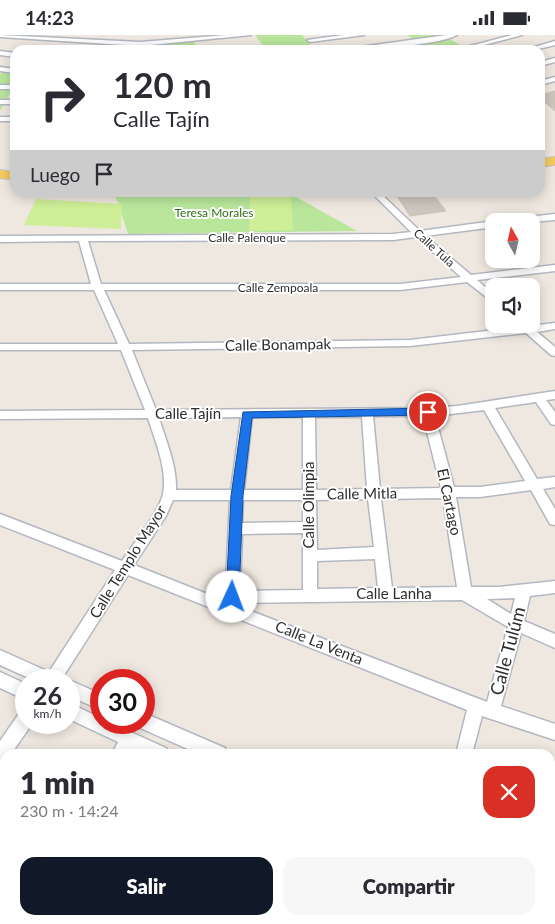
<!DOCTYPE html>
<html lang="es">
<meta charset="utf-8">
<style>
:root{--surface:#fff;--page:#f7f7f7;--text:#2b2b33;--muted:#7c7c81;--accent:#111827}
body{margin:0;font-family:Lato,sans-serif;background:var(--page);color:var(--text);height:100vh;display:flex;flex-direction:column;font-size:19px;white-space:nowrap}
*{box-sizing:border-box;margin:0}
p{font-size:16px;color:var(--muted)}
.icon{flex:none;width:28px;height:28px;fill:none;stroke:currentColor;stroke-width:2;stroke-linecap:round;stroke-linejoin:round}
.map{position:relative;flex:1;overflow:hidden}
.drawer{position:absolute;left:0px;top:714px;width:555px;height:176px;display:flex;flex-direction:column;background:var(--surface);border-radius:15px 15px 0 0;box-shadow:0 2px 12px #0003}
.drawer>*{flex:none}
.top-card{position:absolute;left:10px;top:10px;width:535px;height:152px;border-radius:15px;box-shadow:0 2px 12px #0003;background:#fff;color:var(--text);overflow:hidden}
.needle{width:32px;rotate:352deg}
.controls{position:absolute;left:485px;top:178px;display:grid;gap:10px}
.controls a{display:grid;place-items:center;width:55px;height:55px;border-radius:10px;background:var(--surface);box-shadow:0 2px 12px #0003;font-size:25px}
.speed{position:absolute;left:15px;top:634px;display:flex;gap:10px;font-size:25px;font-weight:700;text-align:center}
.speed>*{display:grid;place-content:center;width:65px;height:65px;border-radius:50%;background:var(--surface);box-shadow:0 2px 12px #0003;line-height:1}
.speed small{font-size:12px;font-weight:400}
.speed .limit{border:8px solid #d22;background:#fff;color:#111}
.pin{position:absolute;display:grid;place-items:center;width:42px;height:42px;color:#fff;margin:-21px;border:2px solid #fff;border-radius:50%;box-shadow:0 1px 5px #0007}
.me{position:absolute;width:55px;margin:-28px;rotate:2deg;stroke-linejoin:round;filter:drop-shadow(0 0 4px #0008)}
.turn{display:flex;align-items:center;gap:18px;height:105px;padding:0 20px;font-size:22px}
.turn .icon{width:65px;height:65px;stroke-width:2.5}
.turn b{display:block;font-size:35px;line-height:42px}
.then{display:flex;align-items:center;height:48px;padding:0 20px;background:#0003;gap:10px;font-size:19px}
.round{display:grid;place-items:center;flex:none;width:52px;height:52px;border-radius:15px;background:var(--page)}
.summary{display:flex;align-items:center;justify-content:space-between;height:85px;padding:0 20px}
h1{font-size:30px;font-weight:800;line-height:38px}
.action{display:flex;gap:10px;margin-top:auto;padding:10px 20px}
.action a{flex:1;height:58px;border-radius:15px;background:var(--accent);color:#fff;font-size:20px;font-weight:800;line-height:58px;text-align:center}
.action a+a{background:var(--page);color:var(--text)}
.status{display:flex;justify-content:space-between;align-items:center;height:35px;padding:0 25px;background:var(--surface);direction:ltr}
.status svg{height:14px;fill:currentColor}
.map>svg:first-child{display:block}
.green{fill:#b9e69b}
.pitch{fill:#ceee97}
.building{fill:#cbc6be;stroke:#cbc3b9}
.lines{fill:none;stroke-linecap:round;stroke-linejoin:round}
.minor-casing{stroke:#b3b7c1;stroke-width:3}
.primary-casing{stroke:#c8c8c8;stroke-width:2}
.minor{fill:#fff;fill-rule:evenodd}
.primary{fill:#f5ca5f;fill-rule:evenodd}
.route{fill:#1a73e8;stroke:#114b97}
.labels{text-anchor:middle;stroke-width:4;stroke-linejoin:round;paint-order:stroke}
.far-park-label{font-size:12px;fill:#2f6f19;stroke:#fff}
.far-street-label{font-size:12px;fill:#2d2d2d;stroke:#fff}
.street-label{font-size:15px;fill:#2d2d2d;stroke:#fff}
.near-street-label{font-size:18px;fill:#2d2d2d;stroke:#fff}
</style>
<div class="status"><b>14:23</b><svg viewBox="0 0 49 12"><path d="M0 12V9h3v3zM5 12V6h3v6zM10 12V3h3v9zM15 12V0h3v12zM26 1h20v11H26zM47 4h2v5h-2z"/></svg></div>
<div class="map">
<svg width="555" height="889" viewBox="0 0 555 889">
<rect width="100%" height="100%" fill="#efe8e0"/>
<!-- green -->
<g class="green">
<polygon points="255,0 302,0 315,15 266,15"/>
<polygon points="408,0 452,0 446,2 466,13 427,15"/>
<polygon points="194,7 199,15 139,15 143,11"/>
<polygon points="15,30 15,49 0,76 0,39"/>
<polygon points="112,158 289,158 357,196 128,199 118,167"/>
</g>
<!-- pitch -->
<g class="pitch">
<polygon points="250,162 291,162 293,195 249,196"/>
<polygon points="36,164 122,169 121,194 24,190"/>
</g>
<!-- building -->
<g class="building">
<polygon points="555,56 555,76 540,63 540,60"/>
<polygon points="395,158 432,158 446,176 410,181"/>
</g>
<g class="lines">
<!-- minor casing -->
<g class="minor-casing">
<g id="minor">
<polygon points="0,0 140,7 227,0 251,0 140,11 0,2"/>
<polygon points="344,0 364,0 310,7 307,5"/>
<path d="M447,0H457C437,11 363,15 338,15Z"/>
<polygon points="512,0 522,0 465,15 455,15"/>
<polygon points="555,6 555,10 534,15 524,15"/>
<polygon points="0,16 15,18 15,22 0,20"/>
<polygon points="555,23 555,27 540,31 540,27"/>
<polygon points="0,32 15,34 15,38 0,36"/>
<polygon points="555,42 555,46 540,50 540,46"/>
<rect x="0" y="50" width="15" height="4"/>
<rect x="0" y="65" width="15" height="4"/>
<rect x="0" y="82" width="15" height="4"/>
<path d="M372,158H380L420,196L494,186V192L425,201L471,240L555,230V236L477,245L494,260V268L467,247L400,255H104L129,309L410,305L520,292L525,289L530,291L555,288V294L537,297L555,312V321L551,320L526,298L410,311L132,315L156,375L428,373L457,371L555,356V364L546,365L555,377V390L551,389L536,367L495,373L537,444L555,442V452L543,454L555,474V490L550,489L531,455L480,462H456L471,552H499L555,546V558L530,561L524,586L555,599V613L521,598L501,671L555,689V705L482,681L472,719H456L467,675L128,540L61,645H33L0,630V615L49,637L115,535L0,490V479L122,526C133,509 159,477 163,459C168,435 155,406 148,383L0,384V376L145,375L121,315H0V309H118L94,255H0V249H91L79,206L0,207V201L393,199L411,197ZM416,202L461,242L400,249H101L88,206L393,205ZM484,375L525,446L480,452H454L435,381ZM373,381H423L441,453L380,454ZM241,382L231,455H176C177,431 166,406 159,383ZM252,382H303V455H244ZM315,382H362L367,454L316,455ZM443,463L457,552L392,553L381,464ZM368,464L374,512L317,515L316,465ZM173,465H230L225,566L134,530L166,481ZM243,465H303V487L242,488ZM303,498V555L240,556L242,499ZM375,524L378,553L317,554V526ZM515,563L511,579L487,564ZM462,565L508,592L487,667L238,571L239,568Z"/>
<polygon points="555,179 555,185 531,187 515,186 519,183"/>
<polygon points="0,637 26,649 26,665 0,653"/>
<polygon points="69,645 101,659 101,675 69,661"/>
<polygon points="69,668 101,683 101,688 111,688 166,713 168,719 141,719 132,714 130,719 112,719 118,707 69,684"/>
<polygon points="26,675 26,688 32,689 11,719 5,719 5,726 0,728 0,706 20,677"/>
<polygon points="144,678 225,713 227,719 199,719 138,692 137,688 144,688"/>
<polygon points="550,861 555,864 555,884 550,881"/>
<polygon points="136,885 156,885 155,889 135,889"/>
<polygon points="266,885 286,885 284,889 264,889"/>
<polygon points="412,885 432,885 431,889 411,889"/>
<polygon points="505,885 532,885 534,889 507,889"/>
</g>
</g>
<!-- primary casing -->
<g class="primary-casing">
<g id="primary">
<polygon points="555,122 555,130 540,132 540,124"/>
<polygon points="0,135 15,137 15,145 0,143"/>
</g>
</g>
<!-- minor -->
<use href="#minor" class="minor"/>
<!-- primary -->
<use href="#primary" class="primary"/>
</g>
<!-- route -->
<polygon class="route" points="428,373 433,377 428,380 252,383 243,461 239,562 237,566 232,568 228,566 226,562 231,461 243,377"/>
<g class="labels">
<!-- far-park labels -->
<g class="far-park-label">
<text x="214" y="182">Teresa Morales</text>
</g>
<!-- far-street labels -->
<g class="far-street-label">
<text x="247" y="207">Calle Palenque</text>
<text transform="translate(434 213) rotate(42)" y="4">Calle Tula</text>
<text x="278" y="257">Calle Zempoala</text>
</g>
<!-- street labels -->
<g class="street-label">
<text transform="translate(278 310) rotate(-1)" y="5">Calle Bonampak</text>
<text x="188" y="384">Calle Tajín</text>
<text transform="translate(362 459) rotate(-1)" y="5">Calle Mitla</text>
<text transform="translate(449 467) rotate(78)" y="5">El Cartago</text>
<text transform="translate(309 470) rotate(-90)" y="5">Calle Olimpia</text>
<text transform="translate(128 527) rotate(-58)" y="5">Calle Templo Mayor</text>
<text x="394" y="564">Calle Lanha</text>
<text transform="translate(319 608) rotate(22)" y="5">Calle La Venta</text>
</g>
<!-- near-street labels -->
<g class="near-street-label">
<text transform="translate(508 616) rotate(-75)" y="6">Calle Tulúm</text>
</g>
</g>
</svg>
<div class="controls">
<a><svg class="needle" viewBox="-14 -14 28 28"><path d="M0-13l5 13h-10z" fill="#e53935"/><path d="M0 13l5-13h-10z" fill="#7c7c81"/></svg></a>
<a><svg class="icon" aria-label="sound" viewBox="0 0 24 24"><path d="M4 9h4l5-4v14l-5-4H4zM17 9q2 3 0 6"/></svg></a>
</div>
<div class="speed"><div>26<small>km/h</small></div><div class="limit">30</div></div>
<div class="pin" style="left:428px;top:377px;background:#d93025"><svg class="icon" aria-label="arrive" viewBox="0 0 24 24"><path d="M6 21V4h12l-3 4 3 4H6"/></svg></div>
<svg class="me" style="left:232px;top:562px" viewBox="-20 -20 40 40"><circle r="19" fill="#fff"/><path d="M0-13L10 11 0 6-10 11z" fill="#1a73e8"/></svg>
<div class="top-card">
<div class="turn"><svg class="icon" aria-label="right" viewBox="0 0 24 24"><path d="M7 20v-9h11M14 6l5 5-5 5"/></svg><div><b>120 m</b>Calle Tajín</div></div>
<div class="then">Luego<svg class="icon" aria-label="arrive" viewBox="0 0 24 24"><path d="M6 21V4h12l-3 4 3 4H6"/></svg></div>
</div>
<section class="drawer">
<div class="summary"><div><h1>1 min</h1><p>230 m · 14:24</p></div><a class="round" style="background:#d93025;color:#fff"><svg class="icon" aria-label="close" viewBox="0 0 24 24"><path d="M6 6l12 12M18 6L6 18"/></svg></a></div>
<div class="action"><a>Salir</a><a>Compartir</a></div>
</section>
</div>
